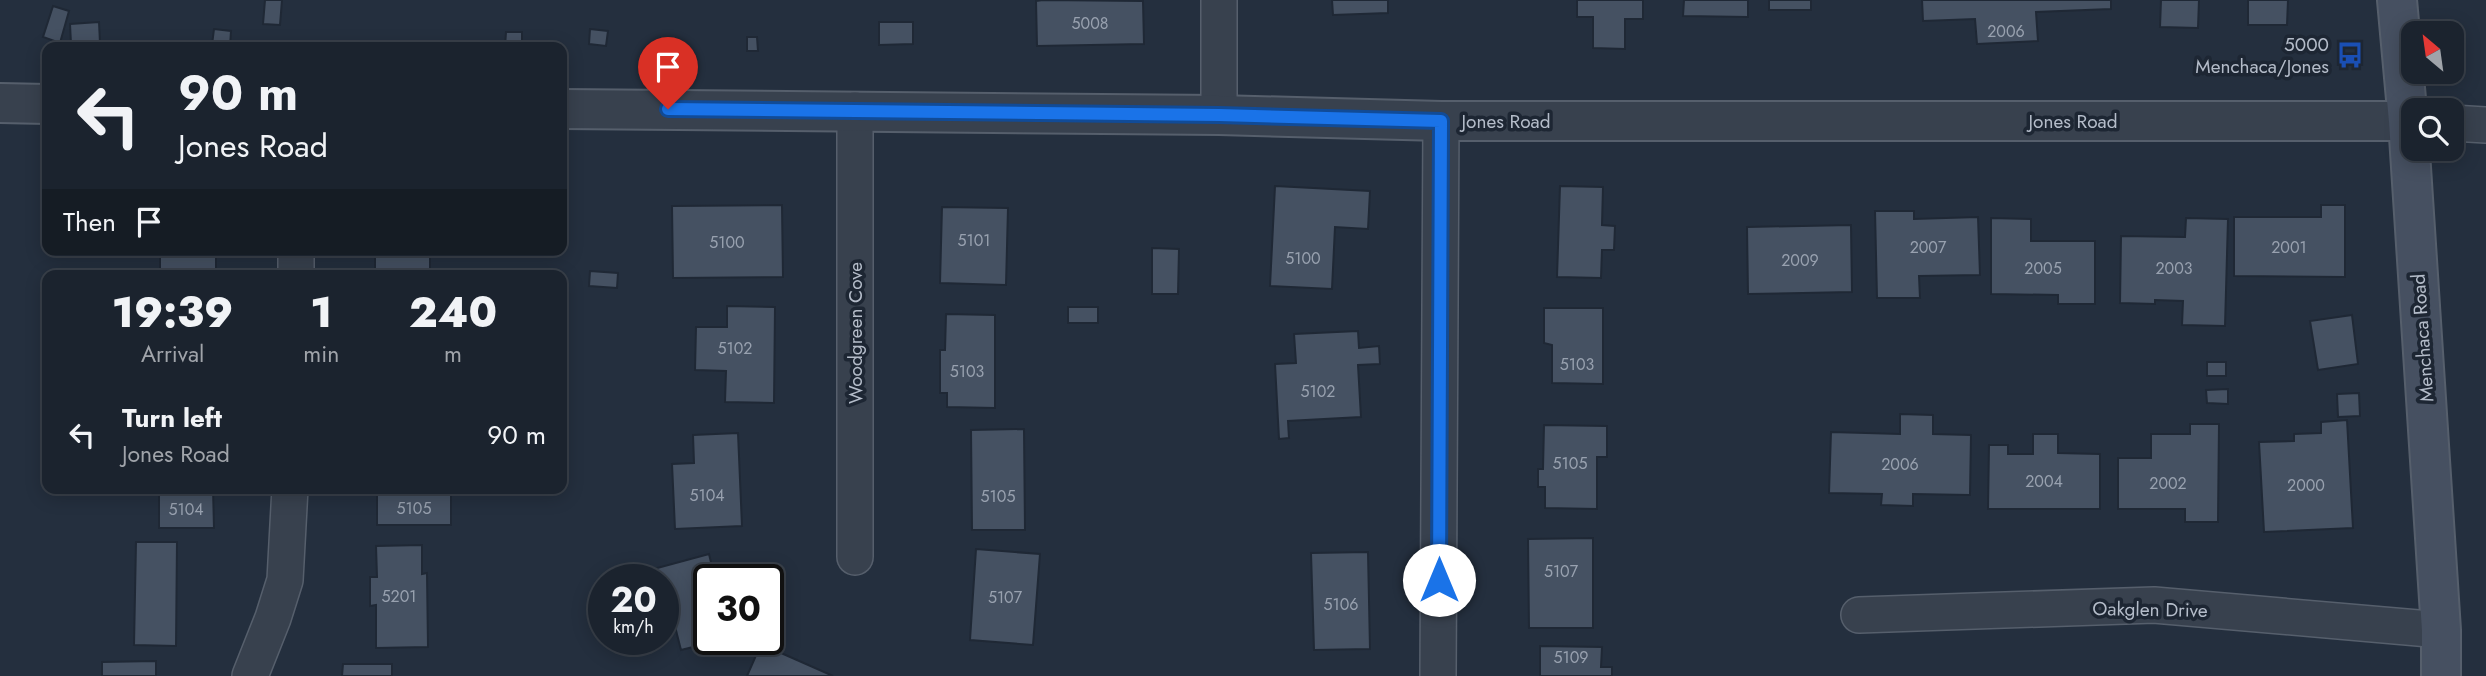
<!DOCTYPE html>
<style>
:root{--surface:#1b232e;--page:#242b36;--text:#f1f3f6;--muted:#a0a4aa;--line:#39404a}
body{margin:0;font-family:Jost,sans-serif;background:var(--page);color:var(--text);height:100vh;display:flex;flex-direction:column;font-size:26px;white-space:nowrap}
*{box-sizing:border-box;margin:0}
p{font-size:23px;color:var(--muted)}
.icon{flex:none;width:38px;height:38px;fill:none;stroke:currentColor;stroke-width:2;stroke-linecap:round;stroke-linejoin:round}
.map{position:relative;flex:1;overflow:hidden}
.sheet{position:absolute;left:42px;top:270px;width:525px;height:224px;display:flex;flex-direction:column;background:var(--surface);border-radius:14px;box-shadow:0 4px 18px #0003,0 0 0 2px var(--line)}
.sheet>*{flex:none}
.top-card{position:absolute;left:42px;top:42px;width:525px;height:214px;border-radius:14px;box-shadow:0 4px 18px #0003,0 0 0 2px var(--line);background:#1b232e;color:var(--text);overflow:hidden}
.needle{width:46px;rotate:331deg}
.fabs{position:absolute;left:2401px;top:21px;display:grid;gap:14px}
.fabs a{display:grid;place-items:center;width:63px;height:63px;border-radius:14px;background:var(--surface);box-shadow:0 4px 18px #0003,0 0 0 2px var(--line);font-size:35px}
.speed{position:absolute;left:588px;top:564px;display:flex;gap:14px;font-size:35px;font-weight:700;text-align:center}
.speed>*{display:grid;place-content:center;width:91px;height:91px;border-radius:50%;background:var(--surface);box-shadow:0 4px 18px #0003,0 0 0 2px var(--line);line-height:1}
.speed small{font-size:18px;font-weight:400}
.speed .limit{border:4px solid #111;border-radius:10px;background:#fff;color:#111}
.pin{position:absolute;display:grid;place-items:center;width:60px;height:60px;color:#fff;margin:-72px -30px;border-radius:50% 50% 50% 0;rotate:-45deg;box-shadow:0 0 7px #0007}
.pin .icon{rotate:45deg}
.me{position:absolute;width:77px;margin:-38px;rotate:0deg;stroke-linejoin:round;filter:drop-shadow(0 0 5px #0008)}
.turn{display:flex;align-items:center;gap:24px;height:147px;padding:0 21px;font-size:32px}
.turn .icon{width:91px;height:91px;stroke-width:2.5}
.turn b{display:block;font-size:49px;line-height:60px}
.then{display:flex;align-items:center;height:66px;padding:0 21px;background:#0003;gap:14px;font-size:26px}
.eta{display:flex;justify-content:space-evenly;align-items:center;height:119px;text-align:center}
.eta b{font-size:42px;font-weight:800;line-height:49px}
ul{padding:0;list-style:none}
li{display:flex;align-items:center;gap:21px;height:91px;padding:0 21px}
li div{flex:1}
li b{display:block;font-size:26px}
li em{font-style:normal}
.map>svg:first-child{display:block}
.building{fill:#455162;stroke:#1f2835;stroke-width:2}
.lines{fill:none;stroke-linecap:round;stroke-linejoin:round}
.minor-casing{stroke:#565f6c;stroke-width:38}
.tertiary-casing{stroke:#565f6c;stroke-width:42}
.secondary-casing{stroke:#565f6c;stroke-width:42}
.minor{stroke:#38414e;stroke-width:35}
.tertiary{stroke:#38414e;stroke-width:38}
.secondary{stroke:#465061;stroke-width:38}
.route-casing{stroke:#114b97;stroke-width:18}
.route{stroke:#1a73e8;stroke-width:12}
.labels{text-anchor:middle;stroke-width:7;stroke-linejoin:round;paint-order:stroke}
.number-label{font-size:16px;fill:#98a1af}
.poi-label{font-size:19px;fill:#b4bcc9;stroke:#1d2633;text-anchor:end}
.street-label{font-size:19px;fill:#b4bcc9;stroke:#1d2633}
</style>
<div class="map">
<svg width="2486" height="676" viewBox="0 0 2486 676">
<rect width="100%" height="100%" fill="#242f3e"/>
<!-- building -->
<g class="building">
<polygon points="265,0 282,0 280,25 263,24"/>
<polygon points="1043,0 1143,1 1144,44 1037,46 1036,1"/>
<polygon points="1332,0 1388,0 1388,13 1333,15"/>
<polygon points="1577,0 1643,0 1643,19 1625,19 1625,49 1593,48 1593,17 1577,17"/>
<polygon points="1684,0 1748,0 1748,17 1683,16"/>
<rect x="1769" y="0" width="42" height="10"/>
<polygon points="1922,0 2111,0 2111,9 2036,12 2038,41 1977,44 1975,19 1923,21"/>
<polygon points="2161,0 2199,0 2198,28 2160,27"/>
<polygon points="2248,0 2288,0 2287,25 2248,25"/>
<polygon points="53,6 69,11 60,43 43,37"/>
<polygon points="99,22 100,43 71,44 70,24"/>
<polygon points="879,22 913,22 913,44 879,45"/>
<polygon points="214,29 231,31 230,47 212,45"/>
<polygon points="590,29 608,31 606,46 589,44"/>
<polygon points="506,32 522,32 522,47 505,47"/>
<polygon points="747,37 757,37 758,51 747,51"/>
<polygon points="1275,186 1370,191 1368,229 1335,227 1332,289 1270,286"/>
<polygon points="1560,186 1603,187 1602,225 1615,226 1614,250 1602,250 1601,278 1557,277"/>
<polygon points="782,205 783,277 673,278 672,206"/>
<polygon points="2321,205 2345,205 2345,277 2234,276 2234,217 2321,217"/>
<polygon points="942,207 1008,208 1006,285 940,283"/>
<polygon points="1875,211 1914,211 1914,219 1978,217 1980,275 1919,276 1920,298 1877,298"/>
<polygon points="1991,218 2031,219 2031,241 2095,241 2095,304 2058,304 2058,295 1991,294"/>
<polygon points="2186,218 2228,219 2225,326 2182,325 2183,301 2155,300 2155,304 2120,303 2121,236 2185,237"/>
<polygon points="1851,225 1852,292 1748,294 1747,227"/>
<polygon points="1152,248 1179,249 1178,294 1152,294"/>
<rect x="160" y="250" width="56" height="25"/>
<polygon points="375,250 445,250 445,256 430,255 430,275 375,275"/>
<polygon points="590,271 618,273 617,288 589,286"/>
<rect x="463" y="272" width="20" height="3"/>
<polygon points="727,306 775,307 774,403 725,402 726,371 695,370 696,327 727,327"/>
<rect x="1068" y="307" width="30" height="16"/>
<polygon points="1544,308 1603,308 1603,384 1552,383 1552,345 1544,343"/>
<polygon points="946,314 995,315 995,408 947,407 947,393 940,393 940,350 945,350"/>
<polygon points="2352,315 2358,364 2318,370 2310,321"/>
<polygon points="1358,331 1359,348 1379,346 1380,364 1358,365 1361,417 1288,421 1289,438 1279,439 1275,364 1296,363 1294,334"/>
<rect x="2207" y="362" width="19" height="14"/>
<polygon points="2228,389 2228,404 2207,403 2206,390"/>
<polygon points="2359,393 2360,416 2338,417 2337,394"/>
<polygon points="1900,414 1933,415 1933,434 1971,435 1970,495 1913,494 1913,506 1881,505 1882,494 1829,493 1831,432 1900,434"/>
<polygon points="2347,420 2353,528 2264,532 2259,442 2294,441 2294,434 2321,433 2321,422"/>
<polygon points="2190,424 2219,424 2218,522 2185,522 2185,509 2118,509 2118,458 2151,458 2151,434 2190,434"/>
<polygon points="1544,425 1607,426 1607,457 1597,457 1597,509 1545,508 1545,487 1538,487 1538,469 1543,469"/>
<polygon points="1024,429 1025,530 972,530 971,430"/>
<polygon points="738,433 742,526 675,529 672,464 694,463 693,435"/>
<polygon points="2033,434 2058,434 2058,453 2100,454 2100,509 1988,509 1989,445 2008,445 2008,454 2033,454"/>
<polygon points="145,488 213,488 214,528 159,528 159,490 145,490"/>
<polygon points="373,488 451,488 451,525 377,525 377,491 373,491"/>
<polygon points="1593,538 1593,628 1529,628 1528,539"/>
<polygon points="136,542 177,542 176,646 134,645"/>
<polygon points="422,545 422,574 427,573 428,647 376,648 376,605 370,606 370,577 377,577 376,546"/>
<polygon points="976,549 1040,554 1033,645 970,640"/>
<polygon points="1368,552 1370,649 1314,650 1311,553"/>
<polygon points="709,554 715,579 709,579 709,639 725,639 681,650 667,595 663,596 663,579 636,579 635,574"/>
<polygon points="761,644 763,645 833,676 747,676"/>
<polygon points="1540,646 1602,647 1601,667 1612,667 1612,676 1540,676"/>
<polygon points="156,661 156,676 102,676 102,662"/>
<polygon points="343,664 392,664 392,676 342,676"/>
</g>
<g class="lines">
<!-- minor casing -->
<g class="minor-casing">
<g id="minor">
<polyline points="855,110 855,557"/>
<polyline points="1219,115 1219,0"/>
<polyline points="2452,123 2486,125"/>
<polyline points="296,275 296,250"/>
<polyline points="1859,615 2154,605 2441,630"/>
<polyline points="250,676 273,618 285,580 290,488"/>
<polyline points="1438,676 1441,121"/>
</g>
</g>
<!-- tertiary casing -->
<g class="tertiary-casing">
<g id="tertiary">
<polyline points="0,103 47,104"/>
<polyline points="562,109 1219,115 1441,121 2408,121"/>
</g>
</g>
<!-- secondary casing -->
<g class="secondary-casing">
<polyline id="secondary" points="2397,0 2408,121 2441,630 2441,676"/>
</g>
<!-- minor -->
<use href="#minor" class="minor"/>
<!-- tertiary -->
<use href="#tertiary" class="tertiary"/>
<!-- secondary -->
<use href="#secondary" class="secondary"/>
</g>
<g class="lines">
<!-- route casing -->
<g class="route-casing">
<polyline id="route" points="668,109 1219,115 1441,121 1439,580"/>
</g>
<!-- route -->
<use href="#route" class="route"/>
</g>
<!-- icons -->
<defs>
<g id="bus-bare" transform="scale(2.1)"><path d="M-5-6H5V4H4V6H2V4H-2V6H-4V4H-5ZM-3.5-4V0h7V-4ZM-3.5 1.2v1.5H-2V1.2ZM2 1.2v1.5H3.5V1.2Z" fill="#1a4fb4" stroke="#1d2633" stroke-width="2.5" paint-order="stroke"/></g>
</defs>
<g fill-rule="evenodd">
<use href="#bus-bare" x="2350" y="55"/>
</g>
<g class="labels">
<!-- number labels -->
<g class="number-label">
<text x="1090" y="29">5008</text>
<text x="2006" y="37">2006</text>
<text x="974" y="246">5101</text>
<text x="727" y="248">5100</text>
<text x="1928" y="253">2007</text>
<text x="2289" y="253">2001</text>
<text x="1303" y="264">5100</text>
<text x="1800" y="266">2009</text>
<text x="2043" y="274">2005</text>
<text x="2174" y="274">2003</text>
<text x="735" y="354">5102</text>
<text x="1577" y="370">5103</text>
<text x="967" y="377">5103</text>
<text x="1318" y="397">5102</text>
<text x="1570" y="469">5105</text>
<text x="1900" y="470">2006</text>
<text x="2044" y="487">2004</text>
<text x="2168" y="489">2002</text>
<text x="2306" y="491">2000</text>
<text x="707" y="501">5104</text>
<text x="998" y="502">5105</text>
<text x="414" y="514">5105</text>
<text x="186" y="515">5104</text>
<text x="1561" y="577">5107</text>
<text x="399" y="602">5201</text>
<text x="1005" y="603">5107</text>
<text x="1341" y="610">5106</text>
<text x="1571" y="663">5109</text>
</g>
<!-- poi labels -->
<g class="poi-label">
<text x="2329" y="51">5000<tspan x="2329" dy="22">Menchaca/Jones</tspan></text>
</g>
<!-- street labels -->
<g class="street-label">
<text x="1506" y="128">Jones Road</text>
<text x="2073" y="128">Jones Road</text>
<text transform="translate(855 333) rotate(-90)" y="7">Woodgreen Cove</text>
<text transform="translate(2422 338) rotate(-94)" y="7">Menchaca Road</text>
<text transform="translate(2150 609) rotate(1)" y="7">Oakglen Drive</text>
</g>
</g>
</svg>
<div class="fabs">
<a><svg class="needle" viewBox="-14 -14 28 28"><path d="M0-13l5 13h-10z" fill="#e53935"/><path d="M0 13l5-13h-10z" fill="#a0a4aa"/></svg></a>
<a><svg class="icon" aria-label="search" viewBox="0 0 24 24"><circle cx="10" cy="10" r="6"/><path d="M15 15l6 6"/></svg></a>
</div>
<div class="speed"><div>20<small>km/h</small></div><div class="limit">30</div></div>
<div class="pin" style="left:668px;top:109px;background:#d93025"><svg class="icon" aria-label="arrive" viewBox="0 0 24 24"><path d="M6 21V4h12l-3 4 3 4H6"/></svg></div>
<svg class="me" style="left:1439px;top:580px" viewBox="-20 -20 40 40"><circle r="19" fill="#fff"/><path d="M0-13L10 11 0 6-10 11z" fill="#1a73e8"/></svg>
<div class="top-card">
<div class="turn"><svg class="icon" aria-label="left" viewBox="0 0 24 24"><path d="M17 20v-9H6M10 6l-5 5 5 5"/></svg><div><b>90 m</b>Jones Road</div></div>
<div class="then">Then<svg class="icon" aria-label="arrive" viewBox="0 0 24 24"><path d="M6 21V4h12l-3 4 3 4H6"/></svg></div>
</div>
<section class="sheet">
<div class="eta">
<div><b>19:39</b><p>Arrival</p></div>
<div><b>1</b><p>min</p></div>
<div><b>240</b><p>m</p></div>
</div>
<ul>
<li><svg class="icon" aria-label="left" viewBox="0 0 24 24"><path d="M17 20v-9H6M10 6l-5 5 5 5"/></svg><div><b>Turn left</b><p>Jones Road</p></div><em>90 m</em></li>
</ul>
</section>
</div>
